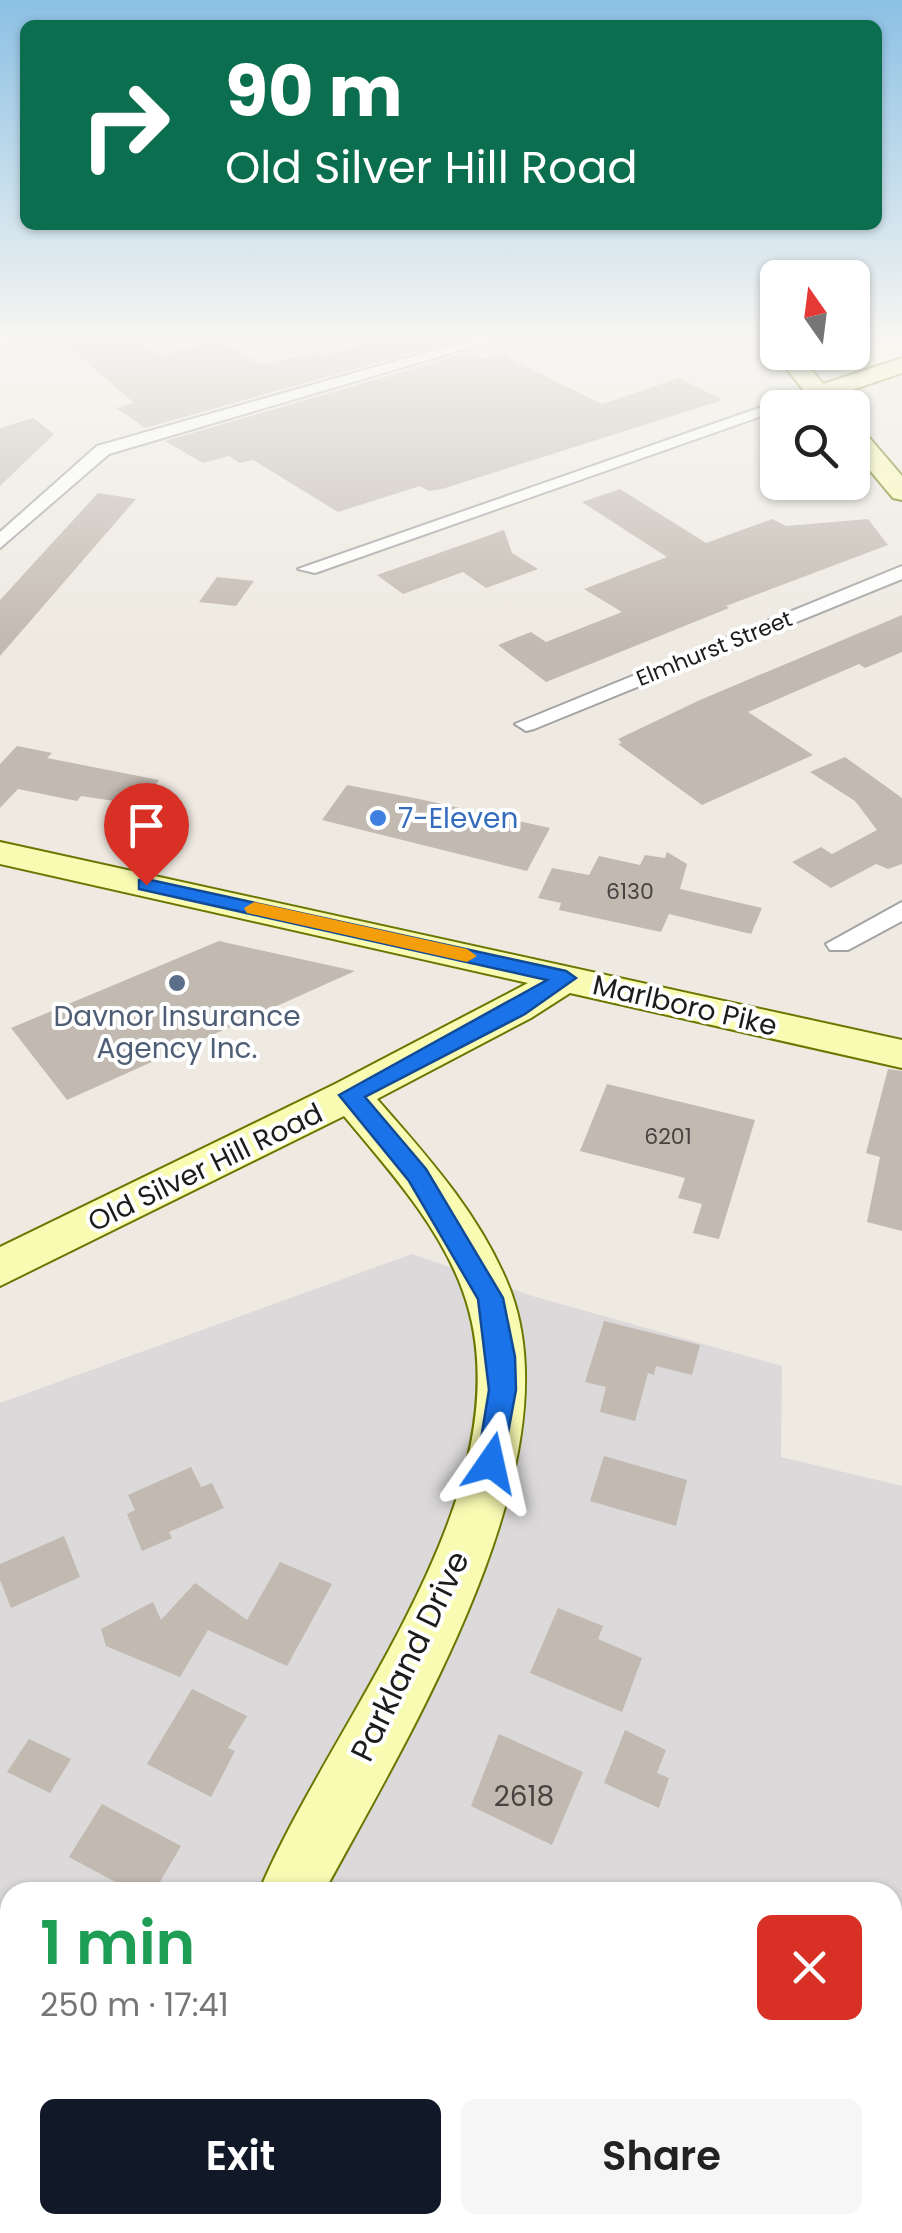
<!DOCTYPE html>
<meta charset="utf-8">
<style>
:root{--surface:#fff;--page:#f6f6f6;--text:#222;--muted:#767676;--accent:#111827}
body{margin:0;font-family:Poppins,sans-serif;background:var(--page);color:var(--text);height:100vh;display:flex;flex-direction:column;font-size:38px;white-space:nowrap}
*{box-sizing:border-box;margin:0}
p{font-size:32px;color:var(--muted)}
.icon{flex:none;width:55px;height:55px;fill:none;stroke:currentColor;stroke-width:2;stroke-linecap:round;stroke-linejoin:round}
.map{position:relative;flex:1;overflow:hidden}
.drawer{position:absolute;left:0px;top:1882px;width:902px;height:352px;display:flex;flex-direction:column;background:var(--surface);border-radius:30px 30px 0 0;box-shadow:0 2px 8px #0004}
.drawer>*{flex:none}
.banner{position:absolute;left:20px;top:20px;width:862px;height:210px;border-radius:15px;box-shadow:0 2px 8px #0004;background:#0b6e4f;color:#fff;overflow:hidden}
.needle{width:65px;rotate:346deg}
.controls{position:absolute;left:760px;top:260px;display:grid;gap:20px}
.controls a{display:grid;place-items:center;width:110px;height:110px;border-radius:15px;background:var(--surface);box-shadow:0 2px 8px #0004;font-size:50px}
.pin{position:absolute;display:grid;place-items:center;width:85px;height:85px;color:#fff;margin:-102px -42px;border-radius:50% 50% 50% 0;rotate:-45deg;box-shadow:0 0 10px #0007}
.pin .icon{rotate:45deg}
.me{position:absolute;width:110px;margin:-55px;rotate:11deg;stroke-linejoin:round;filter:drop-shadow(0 0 8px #0008)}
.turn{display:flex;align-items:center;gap:35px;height:210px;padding:0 40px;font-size:45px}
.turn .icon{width:130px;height:130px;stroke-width:2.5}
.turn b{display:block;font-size:70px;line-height:85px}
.round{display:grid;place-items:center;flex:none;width:105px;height:105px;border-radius:15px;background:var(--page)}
.overview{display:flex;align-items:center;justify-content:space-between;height:170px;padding:0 40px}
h1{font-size:60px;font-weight:600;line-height:75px;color:#1e9e55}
.action{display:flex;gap:20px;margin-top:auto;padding:20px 40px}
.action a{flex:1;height:115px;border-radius:15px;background:var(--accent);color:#fff;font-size:40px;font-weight:600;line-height:115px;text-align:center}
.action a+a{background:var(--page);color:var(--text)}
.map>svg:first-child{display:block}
.residential{fill:#dbd9d9;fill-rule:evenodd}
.education{fill:#fffeda}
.building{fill:#c2b9b1}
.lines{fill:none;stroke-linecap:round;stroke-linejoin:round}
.street-casing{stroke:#a3a3a3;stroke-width:4}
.secondary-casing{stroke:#6b7601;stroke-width:4}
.street{fill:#fff;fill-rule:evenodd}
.secondary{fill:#f9fbb3;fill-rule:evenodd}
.route{fill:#1a73e8;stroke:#114b97;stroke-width:2.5}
.slow{fill:#f59e0b}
.shop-dot{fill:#3f7fe0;stroke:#fff;stroke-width:4}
.service-dot{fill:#5c6f8a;stroke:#fff;stroke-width:4}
.labels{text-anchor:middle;stroke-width:8;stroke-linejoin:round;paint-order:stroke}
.far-street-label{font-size:22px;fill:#1c1c1c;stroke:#fff}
.number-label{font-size:22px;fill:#464341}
.shop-label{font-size:28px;fill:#366cbe;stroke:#fff;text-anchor:start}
.street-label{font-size:28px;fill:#1c1c1c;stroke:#fff}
.service-label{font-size:28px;fill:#4e5e75;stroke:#fff}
.near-number-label{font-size:28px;fill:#464341}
.near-street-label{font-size:32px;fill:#1c1c1c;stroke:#fff}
</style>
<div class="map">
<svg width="902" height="2233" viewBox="0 0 902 2233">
<rect width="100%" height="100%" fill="#eeeae2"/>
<!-- residential -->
<path class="residential" d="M412,1254L532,1296L782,1366L781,1457L902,1486V2233H0V1403ZM10,1892H892V2225H10Z"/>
<!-- education -->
<polygon class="education" points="853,333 902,333 902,356 850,373 822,370 807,353 852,352"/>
<!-- building -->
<g class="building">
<polygon points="98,333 125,333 160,355 220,340 261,365 316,352 322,356 403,333 428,333 447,343 145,428 116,408 134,403 63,342"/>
<polygon points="466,353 479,359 501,354 602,404 679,378 723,400 442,489 429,491 420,486 338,512 253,460 240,463 229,456 203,463 165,441"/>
<polygon points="33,418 54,434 0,486 0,428"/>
<polygon points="620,489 706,543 772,519 786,526 868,519 888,545 726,606 729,608 546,682 498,645 531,632 546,642 622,612 584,589 667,557 582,502"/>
<polygon points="98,493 136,499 0,656 0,600"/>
<polygon points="504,530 512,553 538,569 486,588 463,572 403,594 377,575"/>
<polygon points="217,577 254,581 236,606 199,602"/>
<polygon points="902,615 902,652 865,668 859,664 748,712 813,755 702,805 618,744 622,743 618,739 700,700"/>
<polygon points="17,746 52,753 47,758 159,780 141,805 81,796 77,801 18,789 0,808 0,764"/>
<polygon points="845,757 902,798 902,864 888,869 876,864 831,888 792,862 821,847 832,854 877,830 855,801 810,772"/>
<polygon points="347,785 419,799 550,828 527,871 322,820"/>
<polygon points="667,852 687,864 680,889 762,908 751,934 669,914 661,932 559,910 561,903 538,898 552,868 589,875 599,856 640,865 645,855 665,858"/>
<polygon points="219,941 355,971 67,1100 11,1028"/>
<polygon points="888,1069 902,1071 902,1231 867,1222 880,1157 866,1153"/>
<polygon points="607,1084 755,1120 719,1239 693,1233 702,1204 678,1198 685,1178 580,1151"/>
<polygon points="604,1321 700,1345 692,1375 656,1366 654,1375 648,1373 635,1421 600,1412 606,1387 585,1382"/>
<polygon points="604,1456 687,1480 676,1526 590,1501"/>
<polygon points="191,1467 201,1487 212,1483 224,1508 169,1532 172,1538 142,1551 127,1514 135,1510 128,1495"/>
<polygon points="64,1536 80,1577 11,1608 0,1580 0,1564"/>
<polygon points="280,1562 332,1584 287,1666 208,1630 180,1677 106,1646 101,1629 153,1602 161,1620 195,1583 247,1620"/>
<polygon points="558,1608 603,1626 598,1639 642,1658 622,1712 530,1673"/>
<polygon points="192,1689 247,1716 228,1748 235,1751 211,1797 147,1764"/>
<polygon points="625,1730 666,1750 657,1773 669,1778 659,1808 604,1783"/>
<polygon points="499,1734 583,1772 552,1845 471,1806"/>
<polygon points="29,1739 71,1759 50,1793 7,1772"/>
<polygon points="102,1804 181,1846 154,1892 134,1892 69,1857"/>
</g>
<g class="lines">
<!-- street casing -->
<g class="street-casing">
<g id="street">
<polygon points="32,333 30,336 0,344 0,334"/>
<polygon points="495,333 519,333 109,454 0,548 0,532 97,446"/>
<polygon points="813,389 827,393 315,573 298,569"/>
<polygon points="902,566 902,579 534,729 526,731 515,724"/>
<polygon points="902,902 902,921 848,950 830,950 826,944"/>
</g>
</g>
<!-- secondary casing -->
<g class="secondary-casing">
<g id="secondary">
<polygon points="778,347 778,352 797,352 823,384 902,358 902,373 834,396 843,408 818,408 773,352"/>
<polygon points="852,426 861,428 902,476 902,500 893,498 852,449"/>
<path d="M0,842L902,1040V1068L570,993L531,1018L377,1099C428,1157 483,1218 511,1292C575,1467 406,1740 324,1892H259C329,1722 534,1488 463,1291C439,1225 388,1169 344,1116L0,1286V1247L335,1084L528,983L0,864Z"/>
<polygon points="76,2225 148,2225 144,2233 72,2233"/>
</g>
</g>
<!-- street -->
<use href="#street" class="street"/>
<!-- secondary -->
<use href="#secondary" class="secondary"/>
</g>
<!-- sky -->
<linearGradient id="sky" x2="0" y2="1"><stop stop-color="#8bc0e4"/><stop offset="0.52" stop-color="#f7f6f2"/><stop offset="1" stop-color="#f7f6f2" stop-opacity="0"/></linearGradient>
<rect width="902" height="645" fill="url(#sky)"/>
<!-- route -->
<polygon class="route" points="146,879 566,971 576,978 525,1014 365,1097 426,1169 503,1298 515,1357 516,1390 501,1471 491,1475 482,1471 477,1463 489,1390 478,1299 409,1181 339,1095 547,980 139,889 139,880"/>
<!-- slow -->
<polygon class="slow" points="254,902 467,949 477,956 467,962 247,913 244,908"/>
<!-- markers -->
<circle class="shop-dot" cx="378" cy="818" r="10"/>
<circle class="service-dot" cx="177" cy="983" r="10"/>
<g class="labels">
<!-- far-street labels -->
<g class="far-street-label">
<text transform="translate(714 648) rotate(-22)" y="8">Elmhurst Street</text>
</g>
<!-- number labels -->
<g class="number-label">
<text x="630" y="899">6130</text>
<text x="668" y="1144">6201</text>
</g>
<!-- shop labels -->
<g class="shop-label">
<text x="398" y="828">7-Eleven</text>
</g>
<!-- street labels -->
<g class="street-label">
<text transform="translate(685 1005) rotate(13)" y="10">Marlboro Pike</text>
<text transform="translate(205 1167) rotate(-26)" y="10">Old Silver Hill Road</text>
</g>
<!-- service labels -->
<g class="service-label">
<text x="177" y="1026">Davnor Insurance<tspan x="177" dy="32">Agency Inc.</tspan></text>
</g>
<!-- near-number labels -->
<g class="near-number-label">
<text x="524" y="1806">2618</text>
</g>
<!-- near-street labels -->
<g class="near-street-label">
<text transform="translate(410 1656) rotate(-64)" y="11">Parkland Drive</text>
</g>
</g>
</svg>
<div class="controls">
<a><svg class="needle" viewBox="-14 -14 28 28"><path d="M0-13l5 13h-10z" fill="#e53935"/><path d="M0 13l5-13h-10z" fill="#767676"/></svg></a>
<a><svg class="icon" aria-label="search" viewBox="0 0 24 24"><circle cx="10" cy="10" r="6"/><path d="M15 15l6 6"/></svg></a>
</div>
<div class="pin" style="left:146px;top:885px;background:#d93025"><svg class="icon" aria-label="arrive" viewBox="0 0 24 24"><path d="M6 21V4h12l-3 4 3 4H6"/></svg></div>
<svg class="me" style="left:491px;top:1463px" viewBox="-20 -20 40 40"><path d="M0-17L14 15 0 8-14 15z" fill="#1a73e8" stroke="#fff" stroke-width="4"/></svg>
<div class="banner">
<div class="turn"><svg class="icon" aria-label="right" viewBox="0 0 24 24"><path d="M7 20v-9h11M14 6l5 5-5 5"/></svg><div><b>90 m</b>Old Silver Hill Road</div></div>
</div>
<section class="drawer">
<div class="overview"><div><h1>1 min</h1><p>250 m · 17:41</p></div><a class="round" style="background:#d93025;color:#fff"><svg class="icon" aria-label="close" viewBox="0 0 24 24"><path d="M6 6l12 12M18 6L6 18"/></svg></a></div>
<div class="action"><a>Exit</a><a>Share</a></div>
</section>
</div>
